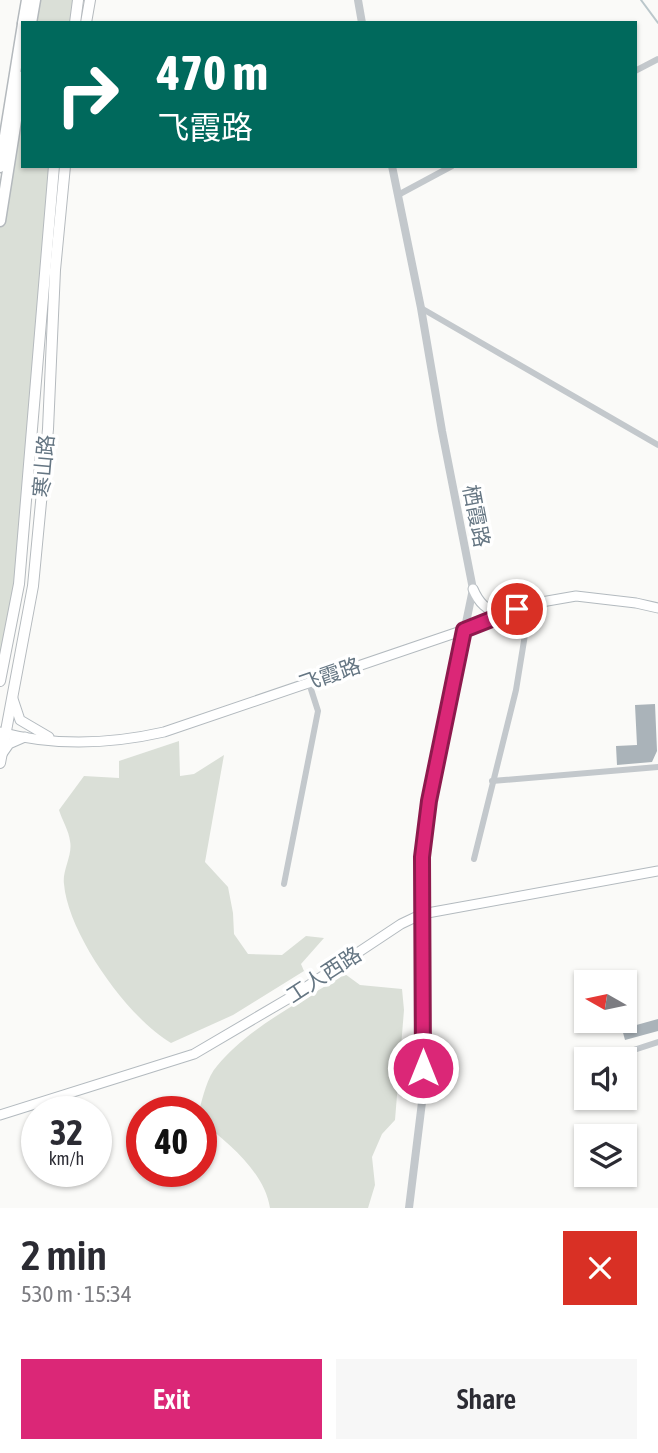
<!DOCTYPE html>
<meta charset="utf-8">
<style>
:root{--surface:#fff;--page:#f7f7f7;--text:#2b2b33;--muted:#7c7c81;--accent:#db2777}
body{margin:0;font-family:"Asap Condensed","Noto Sans SC",sans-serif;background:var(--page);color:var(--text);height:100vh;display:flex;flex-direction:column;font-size:26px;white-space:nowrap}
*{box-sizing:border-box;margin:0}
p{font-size:23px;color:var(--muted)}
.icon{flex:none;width:38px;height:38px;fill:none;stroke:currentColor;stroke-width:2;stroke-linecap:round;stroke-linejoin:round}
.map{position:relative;height:1208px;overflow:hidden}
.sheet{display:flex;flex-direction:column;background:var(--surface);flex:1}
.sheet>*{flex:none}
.guide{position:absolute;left:21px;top:21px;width:616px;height:147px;border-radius:0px;box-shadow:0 2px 5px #0004;background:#00695c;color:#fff;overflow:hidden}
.needle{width:46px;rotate:279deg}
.buttons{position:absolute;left:574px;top:970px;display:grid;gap:14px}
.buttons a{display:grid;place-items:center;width:63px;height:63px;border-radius:0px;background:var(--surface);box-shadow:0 2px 5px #0004;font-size:35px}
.speed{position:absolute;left:21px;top:1096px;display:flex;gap:14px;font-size:35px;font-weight:700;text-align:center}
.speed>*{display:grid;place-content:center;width:91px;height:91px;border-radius:50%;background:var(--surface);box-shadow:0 2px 5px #0004;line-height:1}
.speed small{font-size:18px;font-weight:400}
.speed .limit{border:10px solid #d22;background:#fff;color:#111}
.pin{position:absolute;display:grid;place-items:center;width:60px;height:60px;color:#fff;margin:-30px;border:4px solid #fff;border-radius:50%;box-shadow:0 2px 7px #0007}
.me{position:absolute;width:77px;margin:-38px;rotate:0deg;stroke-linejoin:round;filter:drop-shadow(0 0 5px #0008)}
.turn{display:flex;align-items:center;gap:24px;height:147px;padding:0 21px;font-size:32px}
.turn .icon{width:91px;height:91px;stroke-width:2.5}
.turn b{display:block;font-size:49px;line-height:60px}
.round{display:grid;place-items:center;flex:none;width:74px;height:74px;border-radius:0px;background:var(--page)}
.headline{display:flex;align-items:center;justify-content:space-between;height:119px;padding:0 21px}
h1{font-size:42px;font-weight:600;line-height:52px}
.button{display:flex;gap:14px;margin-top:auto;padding:14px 21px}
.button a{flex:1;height:80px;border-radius:0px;background:var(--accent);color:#fff;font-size:28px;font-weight:600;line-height:80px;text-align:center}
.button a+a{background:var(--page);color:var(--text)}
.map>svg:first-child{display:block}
.green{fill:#dadfd7}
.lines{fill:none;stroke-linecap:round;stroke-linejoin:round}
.stream{stroke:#bbc7cb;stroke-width:2}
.building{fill:#aab3b9}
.secondary-casing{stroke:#b3babf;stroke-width:11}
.primary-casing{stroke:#b5babe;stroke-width:12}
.motorway-casing{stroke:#b4b9bd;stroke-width:13}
.minor{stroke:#c3c8cc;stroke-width:6}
.tertiary{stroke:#c3c8cc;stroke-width:8}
.secondary{stroke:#fff;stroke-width:9}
.primary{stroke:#fff;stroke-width:10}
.motorway{stroke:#fff;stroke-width:10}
.route-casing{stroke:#8e194d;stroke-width:18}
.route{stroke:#db2777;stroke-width:12}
.labels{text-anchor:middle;stroke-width:7;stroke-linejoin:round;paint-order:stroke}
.street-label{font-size:21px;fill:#657683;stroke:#fff}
</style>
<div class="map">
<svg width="658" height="1208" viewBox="0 0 658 1208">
<rect width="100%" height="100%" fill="#fafaf8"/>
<!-- green -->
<g class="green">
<polygon points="35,0 78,0 75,23 31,23"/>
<polygon points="23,76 23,166 54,166 28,497 0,680 0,221"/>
<path d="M179,741L180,776L194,774L224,755L205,862L228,887L233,913L234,934L248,954L282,955L306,936L324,938L301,964L304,971L233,1015L171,1043C128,1018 68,934 64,884C62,870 73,855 70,841C69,831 62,820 59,810L84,776L119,778V761Z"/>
<path d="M345,974L360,985L402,989L404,1010L395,1120L382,1134L372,1157L375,1185L368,1208H270C264,1171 228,1143 201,1121V1111H199C203,1097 207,1077 217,1066C250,1026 303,1001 345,974Z"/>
</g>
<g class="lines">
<!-- stream -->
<polyline class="stream" points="641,0 658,23"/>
</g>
<!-- building -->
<g class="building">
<polygon points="655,704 657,751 652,762 617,765 616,746 637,745 635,705"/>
<polygon points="658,1019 658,1031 625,1040 622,1029"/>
</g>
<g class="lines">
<!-- secondary casing -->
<g class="secondary-casing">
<g id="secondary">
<path d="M473,589C479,603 486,610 501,614"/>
<polyline points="13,699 20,720 49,737"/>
<path d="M0,732C53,746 111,744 164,732L464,630L530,604L576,596L636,603L658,608"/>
<polyline points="2,754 9,744 25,737"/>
<polyline points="0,1115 194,1054 291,997 401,924 422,914 658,871"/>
</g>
</g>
<!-- primary casing -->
<g class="primary-casing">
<g id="primary">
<polyline points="75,23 78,0"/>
<polyline points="86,23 90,0"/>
<polyline points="0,681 19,584 54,166"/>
<polyline points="0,763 33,586 48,429 55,270 65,166"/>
</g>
</g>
<!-- motorway casing -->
<g class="motorway-casing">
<g id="motorway">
<polyline points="23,23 27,0"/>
<polyline points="31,23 35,0"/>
<polyline points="0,167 23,24"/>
<polyline points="0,221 23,76"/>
</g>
</g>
<!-- minor -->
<g class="minor">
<polyline points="635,71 658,59"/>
<polyline points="398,195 452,166"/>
<polyline points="421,308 658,445"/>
<polyline points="492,781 658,767"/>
<polyline points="474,859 516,690 530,604"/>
<polyline points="284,884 318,711 309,683"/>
<polyline points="606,1059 658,1042"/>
</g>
<!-- tertiary -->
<g class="tertiary">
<polyline points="358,0 362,23"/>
<polyline points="392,166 421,308 442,431 473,589 429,801 422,857 423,1094 409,1208"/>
</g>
<!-- secondary -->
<use href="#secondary" class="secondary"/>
<!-- primary -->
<use href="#primary" class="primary"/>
<!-- motorway -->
<use href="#motorway" class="motorway"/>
</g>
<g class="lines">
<!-- route casing -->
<g class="route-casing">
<polyline id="route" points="423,1068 422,857 429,801 464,630 517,609"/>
</g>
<!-- route -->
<use href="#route" class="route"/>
</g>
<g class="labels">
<!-- street labels -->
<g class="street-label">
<text transform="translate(44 466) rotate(-85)" y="7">寒山路</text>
<text transform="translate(476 516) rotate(79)" y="7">栖霞路</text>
<text transform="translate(330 675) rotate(-19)" y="7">飞霞路</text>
<text transform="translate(324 975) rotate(-33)" y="7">工人西路</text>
</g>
</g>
</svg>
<div class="buttons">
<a><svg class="needle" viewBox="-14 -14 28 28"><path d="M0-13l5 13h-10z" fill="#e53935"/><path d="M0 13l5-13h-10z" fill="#7c7c81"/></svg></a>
<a><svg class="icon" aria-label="sound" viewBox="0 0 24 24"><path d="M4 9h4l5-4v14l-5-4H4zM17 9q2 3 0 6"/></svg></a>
<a><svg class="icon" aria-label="layers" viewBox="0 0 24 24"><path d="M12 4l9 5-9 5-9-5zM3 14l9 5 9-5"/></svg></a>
</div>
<div class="speed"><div>32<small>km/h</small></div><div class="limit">40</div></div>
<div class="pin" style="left:517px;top:609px;background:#d93025"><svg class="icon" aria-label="arrive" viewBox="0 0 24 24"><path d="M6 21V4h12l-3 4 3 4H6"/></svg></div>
<svg class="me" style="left:423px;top:1068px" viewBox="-20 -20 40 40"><circle r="17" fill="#db2777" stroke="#fff" stroke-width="3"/><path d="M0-11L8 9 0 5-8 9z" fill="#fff"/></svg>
<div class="guide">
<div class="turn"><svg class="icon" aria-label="right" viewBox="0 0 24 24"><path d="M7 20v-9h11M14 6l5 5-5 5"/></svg><div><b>470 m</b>飞霞路</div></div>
</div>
</div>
<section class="sheet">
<div class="headline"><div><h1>2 min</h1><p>530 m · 15:34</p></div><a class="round" style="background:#d93025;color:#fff"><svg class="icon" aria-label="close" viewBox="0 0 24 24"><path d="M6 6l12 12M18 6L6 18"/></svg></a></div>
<div class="button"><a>Exit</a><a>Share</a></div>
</section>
